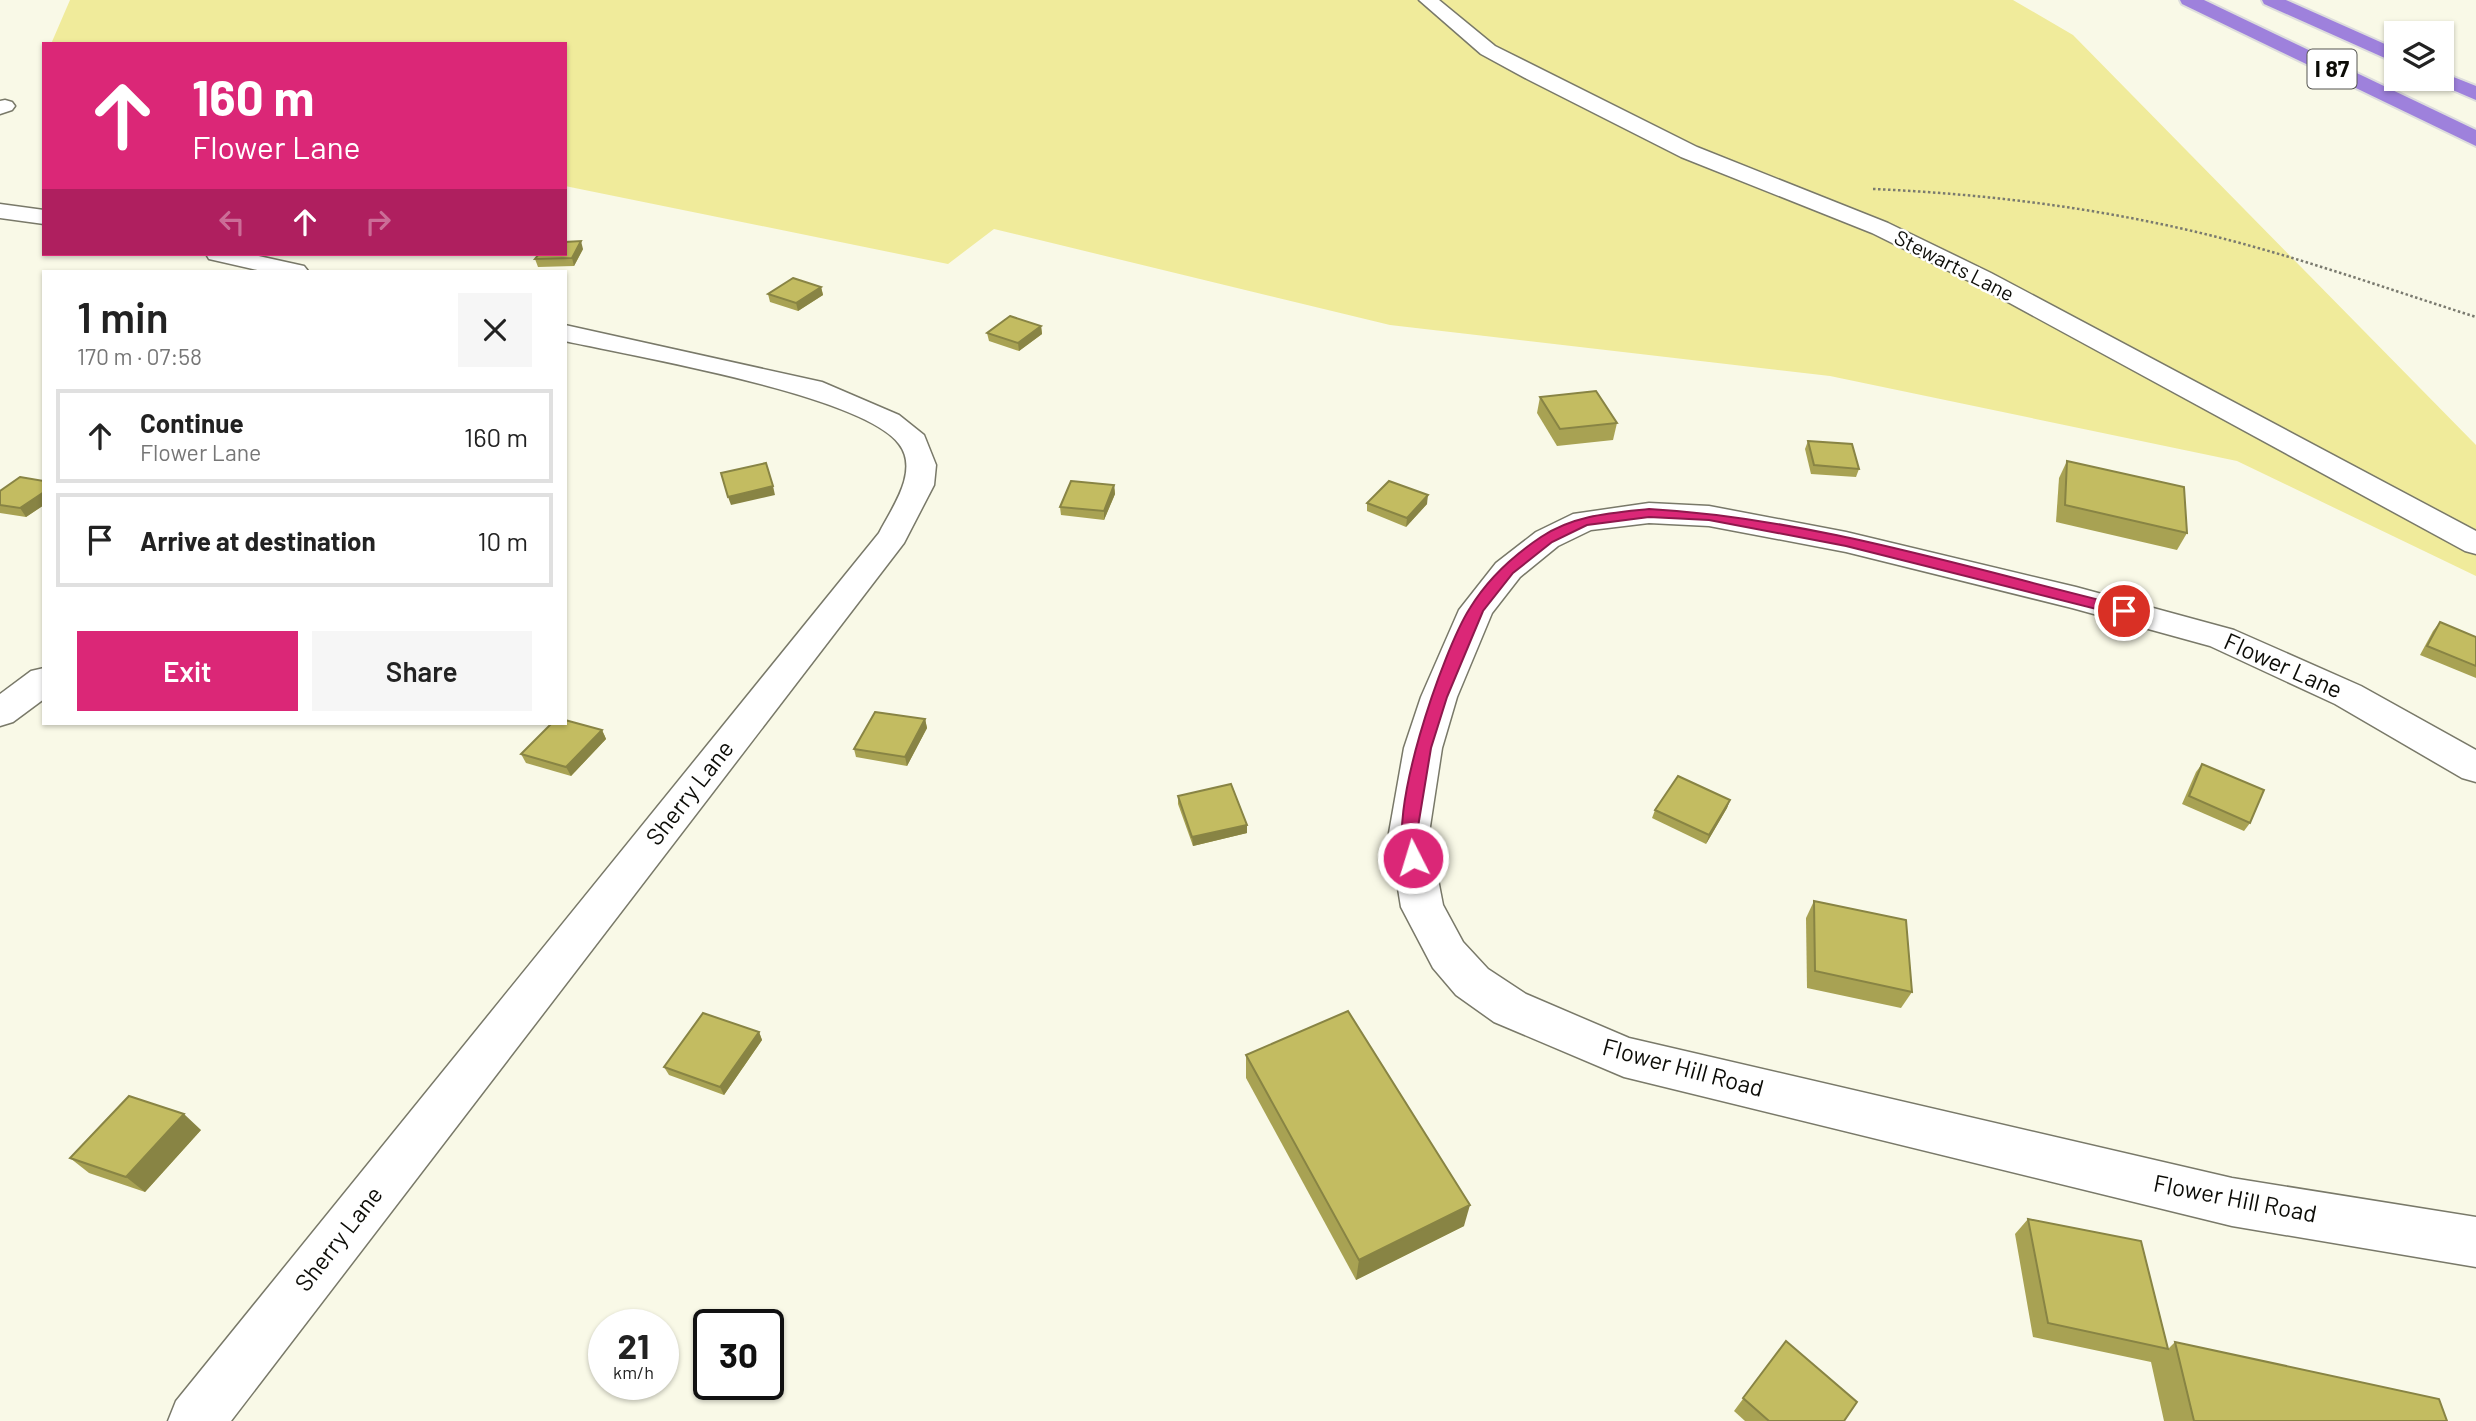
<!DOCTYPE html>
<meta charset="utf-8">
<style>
:root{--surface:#fff;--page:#f6f6f6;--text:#222;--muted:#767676;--line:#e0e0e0;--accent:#db2777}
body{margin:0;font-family:Barlow,sans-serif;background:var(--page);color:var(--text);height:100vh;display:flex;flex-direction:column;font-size:26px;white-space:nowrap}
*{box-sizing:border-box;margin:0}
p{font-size:23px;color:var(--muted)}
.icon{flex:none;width:38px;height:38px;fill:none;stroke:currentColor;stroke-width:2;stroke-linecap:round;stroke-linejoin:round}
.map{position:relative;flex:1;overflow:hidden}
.sheet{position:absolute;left:42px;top:270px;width:525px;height:455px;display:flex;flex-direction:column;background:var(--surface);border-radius:0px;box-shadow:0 2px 5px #0004}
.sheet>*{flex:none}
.banner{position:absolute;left:42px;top:42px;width:525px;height:214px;border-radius:0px;box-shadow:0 2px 5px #0004;background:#db2777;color:#fff;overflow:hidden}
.buttons{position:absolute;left:2384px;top:21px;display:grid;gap:14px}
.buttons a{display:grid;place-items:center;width:70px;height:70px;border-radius:0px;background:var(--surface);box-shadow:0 2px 5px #0004;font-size:35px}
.speed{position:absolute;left:588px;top:1309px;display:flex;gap:14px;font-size:35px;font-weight:700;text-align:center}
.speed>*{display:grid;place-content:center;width:91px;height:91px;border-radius:50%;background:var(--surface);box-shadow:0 2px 5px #0004;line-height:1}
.speed small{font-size:18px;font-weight:400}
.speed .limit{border:4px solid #111;border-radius:10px;background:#fff;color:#111}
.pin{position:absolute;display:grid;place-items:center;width:60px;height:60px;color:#fff;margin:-30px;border:4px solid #fff;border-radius:50%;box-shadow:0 2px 7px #0007}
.me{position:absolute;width:77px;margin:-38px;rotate:355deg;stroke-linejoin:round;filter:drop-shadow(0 0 5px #0008)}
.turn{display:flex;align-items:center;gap:24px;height:147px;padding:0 35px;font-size:32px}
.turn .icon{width:91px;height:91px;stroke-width:2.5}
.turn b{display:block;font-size:49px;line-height:60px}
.lanes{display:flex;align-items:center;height:66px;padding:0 35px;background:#0003;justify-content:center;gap:35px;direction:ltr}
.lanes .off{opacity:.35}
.round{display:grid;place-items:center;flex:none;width:74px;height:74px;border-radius:0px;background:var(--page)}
.head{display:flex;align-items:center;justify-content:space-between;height:119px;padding:0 35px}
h1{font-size:42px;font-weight:600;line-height:52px}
.button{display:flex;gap:14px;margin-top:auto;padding:14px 35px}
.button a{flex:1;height:80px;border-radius:0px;background:var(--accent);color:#fff;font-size:28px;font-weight:600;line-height:80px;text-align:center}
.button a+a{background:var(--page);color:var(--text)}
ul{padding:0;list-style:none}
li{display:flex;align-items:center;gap:21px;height:94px;margin:0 14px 10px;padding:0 21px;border:4px solid var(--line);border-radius:0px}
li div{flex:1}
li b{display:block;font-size:26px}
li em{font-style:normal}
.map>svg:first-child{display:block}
.green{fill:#f0eb9b}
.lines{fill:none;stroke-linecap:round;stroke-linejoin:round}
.minor-casing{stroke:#797969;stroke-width:3}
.motorway-casing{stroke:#dddddc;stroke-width:4}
.path{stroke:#7a7a6f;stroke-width:2.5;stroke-dasharray:2.5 2.5;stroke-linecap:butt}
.minor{fill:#fff;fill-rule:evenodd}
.motorway{fill:#9e81dc;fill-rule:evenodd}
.wall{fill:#a8a253}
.shaded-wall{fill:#888444}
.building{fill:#c3bc61;stroke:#888444;stroke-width:2}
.route{fill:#db2777;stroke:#8e194d;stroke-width:2}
.labels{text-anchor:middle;stroke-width:5;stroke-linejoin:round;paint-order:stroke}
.far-street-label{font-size:21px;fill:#0c0c07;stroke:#fff}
.shield{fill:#fff;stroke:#555551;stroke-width:2}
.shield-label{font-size:23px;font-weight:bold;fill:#0c0c07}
.street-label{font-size:24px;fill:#0c0c07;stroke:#fff}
</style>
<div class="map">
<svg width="2476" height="1421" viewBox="0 0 2476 1421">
<rect width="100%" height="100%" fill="#f9f9e7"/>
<!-- green -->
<polygon class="green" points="70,0 2013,0 2073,35 2476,445 2476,576 2237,461 1830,376 1390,325 994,229 948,264 565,186 565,44 51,44"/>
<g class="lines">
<!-- minor casing -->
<g class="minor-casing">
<g id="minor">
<polygon points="1419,0 1439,0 1495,46 1697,147 1888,223 1991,273 2476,531 2476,554 2465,551 1973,283 1872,233 1681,157 1527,79 1481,54"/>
<polygon points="5,100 12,102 15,106 12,110 0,114 0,101"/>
<polygon points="0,204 44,210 44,224 0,218"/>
<polygon points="206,254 250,254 304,266 308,271 262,271 209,259"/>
<path d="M565,325L822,382L899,415L924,435L936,465L934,485L904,543L231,1421H168L176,1401L879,533C891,509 920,471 899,444C863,395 632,356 565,341Z"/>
<polygon points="1649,503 1709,506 1846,532 2076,587 2234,630 2361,686 2476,750 2476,782 2462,778 2335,704 2210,646 2072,608 1846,552 1709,526 1649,523 1591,530 1558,546 1520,577 1492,613 1457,697 1442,748 1429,833 1443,905 1463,942 1488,969 1526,994 1629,1038 2232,1178 2476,1217 2476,1267 2232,1226 1624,1077 1494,1022 1456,995 1433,968 1401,907 1389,833 1404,748 1421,697 1459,610 1496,563 1536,532 1573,514"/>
<polygon points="44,668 44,699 13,722 0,726 0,694 31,671"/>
</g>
</g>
<!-- motorway casing -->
<g class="motorway-casing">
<g id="motorway">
<polygon points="2180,0 2204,0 2476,130 2476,146 2182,4"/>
<polygon points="2262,0 2286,0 2396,49 2396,63 2264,4"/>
<polygon points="2441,72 2476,86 2476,100 2434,82 2431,79 2441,79"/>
</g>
</g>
<!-- path -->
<path class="path" d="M1873,189C1990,194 2107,209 2221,238C2307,260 2391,290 2476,317"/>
<!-- minor -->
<use href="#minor" class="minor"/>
<!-- motorway -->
<use href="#motorway" class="motorway"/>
</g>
<!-- wall -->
<g class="wall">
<polygon points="583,249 574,266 538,267 535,259"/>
<polygon points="821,287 823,295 798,311 770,302 768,294"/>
<polygon points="1041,326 1042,334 1019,351 989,341 987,333"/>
<polygon points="1540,397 1617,423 1613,440 1557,446 1537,413"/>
<polygon points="1808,441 1859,469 1856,477 1811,474 1805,449"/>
<polygon points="2067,461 2187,533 2177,550 2056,522 2059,478"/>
<polygon points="44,481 44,505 26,517 0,513 0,491"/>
<polygon points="1114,485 1115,494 1104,520 1061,515 1060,507"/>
<polygon points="1367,503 1427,504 1406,527 1367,511"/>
<polygon points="2440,622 2476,637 2476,678 2420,655 2433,631"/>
<polygon points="925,719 927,728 907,766 856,757 854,749"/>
<polygon points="602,730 606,739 571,776 526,763 521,754"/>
<polygon points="2202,764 2250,823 2244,831 2182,804 2196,772"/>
<polygon points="1178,796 1247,833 1193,846 1178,804"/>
<polygon points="1730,800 1727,808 1706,844 1652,818 1655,810"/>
<polygon points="1814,901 1912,992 1901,1008 1807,988 1806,918"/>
<polygon points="759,1032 762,1040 724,1095 669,1075 664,1067"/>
<polygon points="1246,1055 1464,1226 1356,1280 1246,1078"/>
<polygon points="201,1130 145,1192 89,1173 70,1158"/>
<polygon points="2028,1219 2168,1349 2175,1342 2447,1421 2164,1421 2151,1362 2033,1337 2015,1234"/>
<polygon points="1786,1341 1844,1421 1745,1421 1734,1411"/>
</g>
<!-- shaded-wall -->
<g class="shaded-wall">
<polygon points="581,241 583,249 574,266 572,258"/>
<polygon points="821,287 823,295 798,311 796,303"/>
<polygon points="1041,326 1042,334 1019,351 1018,343"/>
<polygon points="1114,485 1115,494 1104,520 1104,511"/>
<polygon points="773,486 775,495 731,505 728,497"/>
<polygon points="44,492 44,505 26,517 20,508"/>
<polygon points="1428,495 1427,504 1406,527 1407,518"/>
<polygon points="925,719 927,728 907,766 905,757"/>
<polygon points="602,730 606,739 571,776 566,767"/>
<polygon points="1730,800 1727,808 1706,844 1709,835"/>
<polygon points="1247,825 1247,833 1193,846 1192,837"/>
<polygon points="759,1032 762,1040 724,1095 720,1087"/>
<polygon points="184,1114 201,1130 145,1192 126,1177"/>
<polygon points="1470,1205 1464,1226 1356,1280 1359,1260"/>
</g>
<!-- building -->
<g class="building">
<polygon points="581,241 572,258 535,259 539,254 565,254 565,242"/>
<polygon points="793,278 821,287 796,303 768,294"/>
<polygon points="1010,316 1041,326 1018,343 987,333"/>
<polygon points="1596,391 1617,423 1560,429 1540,397"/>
<polygon points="1808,441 1852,444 1859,469 1814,465"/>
<polygon points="2067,461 2184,487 2187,533 2065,505"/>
<polygon points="766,463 773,486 728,497 721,473"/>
<polygon points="20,477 44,481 44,492 20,508 0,505 0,491"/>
<polygon points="1071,481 1114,485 1104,511 1060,507"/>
<polygon points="1389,481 1428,495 1407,518 1367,503"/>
<polygon points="2440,622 2476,637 2476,666 2427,646"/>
<polygon points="875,712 925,719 905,757 854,749"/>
<polygon points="565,720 602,730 566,767 521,754 552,723 565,723"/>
<polygon points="2202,764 2264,790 2250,823 2189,796"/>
<polygon points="1678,776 1730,800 1709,835 1655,810"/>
<polygon points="1231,784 1247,825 1192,837 1178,796"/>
<polygon points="1814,901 1906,920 1912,992 1815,971"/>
<polygon points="1348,1011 1470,1205 1359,1260 1246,1055"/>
<polygon points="703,1013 759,1032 720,1087 664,1067"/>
<polygon points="129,1096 184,1114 126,1177 70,1158"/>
<polygon points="2028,1219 2141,1241 2168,1349 2048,1323"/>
<polygon points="1786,1341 1857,1402 1844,1421 1769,1421 1743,1398"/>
<polygon points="2175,1342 2439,1399 2447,1421 2194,1421"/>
</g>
<!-- route -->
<path class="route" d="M1649,509C1810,518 1968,568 2124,606L2132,611L2124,616L1846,546L1709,520L1649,517L1587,525L1552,542L1513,573L1483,611L1447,697L1431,748L1417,833L1422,858L1419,863H1407C1384,820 1443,650 1470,608C1487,580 1514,555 1541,537C1574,515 1611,513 1649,509Z"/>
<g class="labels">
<!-- far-street labels -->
<g class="far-street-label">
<text transform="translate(1954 266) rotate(27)" y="7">Stewarts Lane</text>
</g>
<!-- shield labels -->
<rect class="shield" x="2307.5" y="49.5" width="49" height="39" rx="5"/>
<g class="shield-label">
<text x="2332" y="77">I 87</text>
</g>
<!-- street labels -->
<g class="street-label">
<text transform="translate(2283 666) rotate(24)" y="8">Flower Lane</text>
<text transform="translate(690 793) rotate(-52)" y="8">Sherry Lane</text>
<text transform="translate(1683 1068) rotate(15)" y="8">Flower Hill Road</text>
<text transform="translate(2235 1199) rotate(11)" y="8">Flower Hill Road</text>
<text transform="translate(339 1239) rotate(-52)" y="8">Sherry Lane</text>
</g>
</g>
</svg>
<div class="buttons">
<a><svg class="icon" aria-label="layers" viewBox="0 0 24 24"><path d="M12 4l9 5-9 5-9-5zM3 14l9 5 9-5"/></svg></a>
</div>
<div class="speed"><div>21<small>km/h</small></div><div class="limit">30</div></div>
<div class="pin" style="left:2124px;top:611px;background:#d93025"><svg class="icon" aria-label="arrive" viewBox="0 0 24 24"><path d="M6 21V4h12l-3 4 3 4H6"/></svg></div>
<svg class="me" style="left:1413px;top:858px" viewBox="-20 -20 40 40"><circle r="17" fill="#db2777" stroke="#fff" stroke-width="3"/><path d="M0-11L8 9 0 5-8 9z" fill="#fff"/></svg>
<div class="banner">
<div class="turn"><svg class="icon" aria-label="ahead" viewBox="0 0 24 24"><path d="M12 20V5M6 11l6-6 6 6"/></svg><div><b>160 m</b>Flower Lane</div></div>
<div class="lanes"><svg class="icon off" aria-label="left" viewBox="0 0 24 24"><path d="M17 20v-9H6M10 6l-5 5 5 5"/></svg><svg class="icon" aria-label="ahead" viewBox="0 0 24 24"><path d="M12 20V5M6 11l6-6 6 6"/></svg><svg class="icon off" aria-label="right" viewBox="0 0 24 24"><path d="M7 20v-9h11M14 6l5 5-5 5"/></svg></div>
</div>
<section class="sheet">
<div class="head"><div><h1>1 min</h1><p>170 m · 07:58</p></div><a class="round"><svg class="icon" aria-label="close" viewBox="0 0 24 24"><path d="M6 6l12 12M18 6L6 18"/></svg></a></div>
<ul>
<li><svg class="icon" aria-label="ahead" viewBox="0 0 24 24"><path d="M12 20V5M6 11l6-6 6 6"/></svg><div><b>Continue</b><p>Flower Lane</p></div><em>160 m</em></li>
<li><svg class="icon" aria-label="arrive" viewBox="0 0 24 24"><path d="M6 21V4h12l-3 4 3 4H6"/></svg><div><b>Arrive at destination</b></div><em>10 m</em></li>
</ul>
<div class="button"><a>Exit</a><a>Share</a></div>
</section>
</div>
